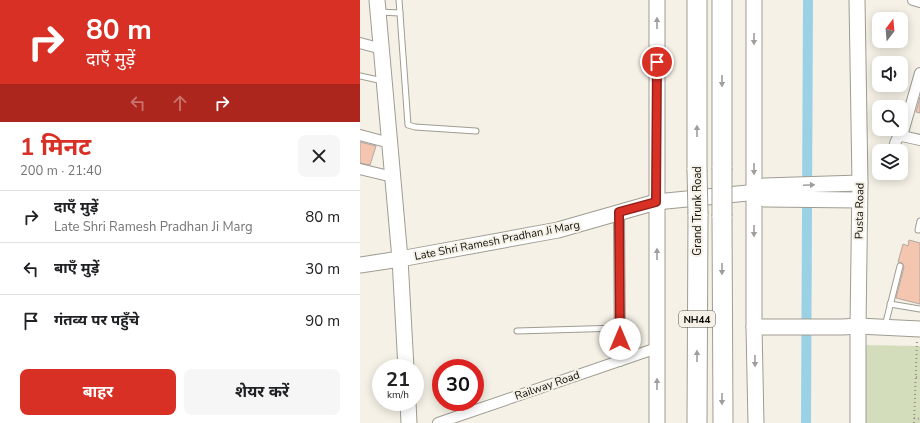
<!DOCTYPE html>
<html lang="hi">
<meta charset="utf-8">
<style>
:root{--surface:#fff;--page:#f6f6f6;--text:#202124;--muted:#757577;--line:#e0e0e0;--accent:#d93025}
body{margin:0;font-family:"Nunito Sans","Noto Sans Devanagari",sans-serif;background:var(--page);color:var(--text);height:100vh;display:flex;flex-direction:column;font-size:15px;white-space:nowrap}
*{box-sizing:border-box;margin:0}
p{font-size:13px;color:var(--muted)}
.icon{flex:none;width:22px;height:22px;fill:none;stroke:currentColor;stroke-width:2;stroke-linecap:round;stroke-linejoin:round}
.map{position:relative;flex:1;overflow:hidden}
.drawer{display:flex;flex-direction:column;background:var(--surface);width:360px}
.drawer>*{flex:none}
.top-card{background:#d93025;color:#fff;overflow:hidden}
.needle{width:26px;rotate:16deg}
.tools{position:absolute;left:512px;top:12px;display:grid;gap:8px}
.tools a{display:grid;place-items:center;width:36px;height:36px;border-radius:8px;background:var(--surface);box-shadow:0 2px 10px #0003;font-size:20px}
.speed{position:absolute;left:12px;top:359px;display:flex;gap:8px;font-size:20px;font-weight:700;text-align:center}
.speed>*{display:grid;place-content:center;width:52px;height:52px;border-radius:50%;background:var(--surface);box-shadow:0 2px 10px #0003;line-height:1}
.speed small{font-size:10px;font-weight:400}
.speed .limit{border:6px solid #d22;background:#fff;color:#111}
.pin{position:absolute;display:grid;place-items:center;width:34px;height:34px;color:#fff;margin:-17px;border:2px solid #fff;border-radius:50%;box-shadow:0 1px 4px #0007}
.me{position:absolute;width:44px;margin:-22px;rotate:0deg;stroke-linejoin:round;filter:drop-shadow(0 0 3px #0008)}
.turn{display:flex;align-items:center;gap:14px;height:84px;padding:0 20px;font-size:18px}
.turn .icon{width:52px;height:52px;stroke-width:2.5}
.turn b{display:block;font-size:28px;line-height:34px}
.lanes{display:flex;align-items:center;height:38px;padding:0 20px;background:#0003;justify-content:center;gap:20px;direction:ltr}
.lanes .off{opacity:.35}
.round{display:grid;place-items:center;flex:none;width:42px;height:42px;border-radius:8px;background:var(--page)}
.head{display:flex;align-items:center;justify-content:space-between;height:68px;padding:0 20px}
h1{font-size:24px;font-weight:700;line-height:30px;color:var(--accent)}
.action{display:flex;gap:8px;margin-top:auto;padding:8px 20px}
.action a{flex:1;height:46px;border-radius:8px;background:var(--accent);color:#fff;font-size:16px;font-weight:700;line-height:46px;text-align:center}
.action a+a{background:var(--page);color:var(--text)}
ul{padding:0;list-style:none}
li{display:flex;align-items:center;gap:12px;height:52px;padding:0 20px;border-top:1px solid var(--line)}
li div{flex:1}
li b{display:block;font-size:15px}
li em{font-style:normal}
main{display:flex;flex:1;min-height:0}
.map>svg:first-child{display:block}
.green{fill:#d3dcbb}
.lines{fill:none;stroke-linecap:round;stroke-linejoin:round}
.canal{stroke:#9bd1e4;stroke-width:10}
.building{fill:#f4c6b0;stroke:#b3a8a2}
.lane-casing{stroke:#9f9c91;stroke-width:7}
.street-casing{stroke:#9f9c91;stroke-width:12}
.secondary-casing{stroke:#9f9c91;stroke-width:17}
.highway-casing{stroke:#9f9c91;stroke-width:21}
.path{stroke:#939088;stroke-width:2;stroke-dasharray:1 3;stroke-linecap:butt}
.lane{stroke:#fff;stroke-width:5}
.street{stroke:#fff;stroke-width:10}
.secondary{stroke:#fff;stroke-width:15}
.highway{stroke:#fff;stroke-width:19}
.highway-bridge-casing{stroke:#9f9c91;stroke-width:21;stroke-linecap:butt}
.highway-bridge{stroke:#fff;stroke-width:19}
.oneway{fill:#9f9e9d}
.route-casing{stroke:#8d1f18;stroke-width:10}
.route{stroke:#d93025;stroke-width:7}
.labels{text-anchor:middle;stroke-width:4;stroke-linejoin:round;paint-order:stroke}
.shield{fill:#f5f1e6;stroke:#53514b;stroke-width:1}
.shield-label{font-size:10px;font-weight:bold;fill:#0e0d09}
.street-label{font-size:11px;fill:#0e0d09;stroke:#f5f1e6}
</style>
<main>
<section class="drawer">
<div class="top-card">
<div class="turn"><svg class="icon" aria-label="right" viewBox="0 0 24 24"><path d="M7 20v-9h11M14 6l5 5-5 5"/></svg><div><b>80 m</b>दाएँ मुड़ें</div></div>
<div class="lanes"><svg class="icon off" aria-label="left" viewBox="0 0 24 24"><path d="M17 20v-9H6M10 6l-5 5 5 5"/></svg><svg class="icon off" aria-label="ahead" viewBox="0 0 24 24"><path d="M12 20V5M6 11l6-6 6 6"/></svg><svg class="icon" aria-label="right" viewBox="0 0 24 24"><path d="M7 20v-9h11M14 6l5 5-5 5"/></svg></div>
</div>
<div class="head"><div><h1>1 मिनट</h1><p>200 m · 21:40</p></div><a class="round"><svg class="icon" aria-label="close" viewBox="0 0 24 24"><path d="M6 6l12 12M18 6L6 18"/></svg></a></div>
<ul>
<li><svg class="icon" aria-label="right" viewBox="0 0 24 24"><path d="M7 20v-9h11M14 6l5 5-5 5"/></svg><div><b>दाएँ मुड़ें</b><p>Late Shri Ramesh Pradhan Ji Marg</p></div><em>80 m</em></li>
<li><svg class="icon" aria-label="left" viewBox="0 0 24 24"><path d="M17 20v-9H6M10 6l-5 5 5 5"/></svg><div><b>बाएँ मुड़ें</b></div><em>30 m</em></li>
<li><svg class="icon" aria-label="arrive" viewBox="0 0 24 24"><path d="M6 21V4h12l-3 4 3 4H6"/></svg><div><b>गंतव्य पर पहुँचे</b></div><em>90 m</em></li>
</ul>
<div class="action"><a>बाहर</a><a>शेयर करें</a></div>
</section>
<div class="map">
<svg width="560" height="423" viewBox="0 0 560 423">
<rect width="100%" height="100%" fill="#f5f1e6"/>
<!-- green -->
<polygon class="green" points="503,345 560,346 560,423 505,423"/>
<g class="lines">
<!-- canal -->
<polyline class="canal" points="446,423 448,0"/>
</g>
<!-- building -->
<g class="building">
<polygon points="560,97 560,113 556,112"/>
<polygon points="0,142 16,146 10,165 0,163"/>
<polygon points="549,240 560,243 560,304 536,298 544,267 542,263 538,262 543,244 548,246"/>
</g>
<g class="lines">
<!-- lane casing -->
<g class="lane-casing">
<g id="lane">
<polyline points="39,0 48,125 55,127 116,131"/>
<polyline points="19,12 40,13"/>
<polyline points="0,76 23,81"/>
<polyline points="558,230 560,221"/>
<polyline points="530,304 560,309"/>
<polyline points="525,326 540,266"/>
<polyline points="157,331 260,328"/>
</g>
</g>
<!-- street casing -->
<g class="street-casing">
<g id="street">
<polyline points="553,0 560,2"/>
<polyline points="0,43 22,49"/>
<polyline points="0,135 30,143"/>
<polyline points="542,136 560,73"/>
<path d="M533,151C535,145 535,137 542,136L560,140"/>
<polyline points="0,169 33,177"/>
<polyline points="259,212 260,361"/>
<polyline points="78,423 297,348"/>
</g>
</g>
<!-- secondary casing -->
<g class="secondary-casing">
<g id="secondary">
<polyline points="17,0 40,259 46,368"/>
<polyline points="297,0 297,423"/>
<polyline points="394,0 394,327 396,423"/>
<polyline points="497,0 500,183 498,326 498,423"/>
<polyline points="398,192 405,199 499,200"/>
<polyline points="0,265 40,259 198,230 296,202 398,192 404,186 500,183"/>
<polyline points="394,327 483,327 498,326 560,329"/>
<polyline points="48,402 49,423"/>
</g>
</g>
<!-- highway casing -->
<g class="highway-casing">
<g id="highway">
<polyline points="337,0 337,170"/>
<polyline points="362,0 362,168"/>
<polyline points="362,216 363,423"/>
<polyline points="337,423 338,214"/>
</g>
</g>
<!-- path -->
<g class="path">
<polyline points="556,377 560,378"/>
<polyline points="554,418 560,419"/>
<polyline points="554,423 557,340"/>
</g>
<!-- lane -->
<use href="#lane" class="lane"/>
<!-- street -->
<use href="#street" class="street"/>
<!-- secondary -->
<use href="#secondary" class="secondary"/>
<!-- highway -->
<use href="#highway" class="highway"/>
<!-- highway-bridge casing -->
<g class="highway-bridge-casing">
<g id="highway-bridge">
<polyline points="362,168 362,216"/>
<polyline points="337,170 338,214"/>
</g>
</g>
<!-- highway-bridge -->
<use href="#highway-bridge" class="highway-bridge"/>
</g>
<!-- one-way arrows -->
<defs><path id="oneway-solid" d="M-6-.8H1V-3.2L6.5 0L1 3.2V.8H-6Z"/></defs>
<g class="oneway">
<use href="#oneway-solid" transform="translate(297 23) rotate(-90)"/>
<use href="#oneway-solid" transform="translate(394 39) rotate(90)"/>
<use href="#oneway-solid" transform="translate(362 81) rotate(90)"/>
<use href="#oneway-solid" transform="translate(337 131) rotate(-90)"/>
<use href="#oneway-solid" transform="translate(394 169) rotate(90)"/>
<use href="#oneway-solid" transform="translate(449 185) rotate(-2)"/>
<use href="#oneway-solid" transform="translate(394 231) rotate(90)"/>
<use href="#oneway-solid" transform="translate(297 254) rotate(-90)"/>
<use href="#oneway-solid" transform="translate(362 269) rotate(90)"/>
<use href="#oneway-solid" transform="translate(337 356) rotate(-90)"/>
<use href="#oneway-solid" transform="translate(395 361) rotate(89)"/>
<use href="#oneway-solid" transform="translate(297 384) rotate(-90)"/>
<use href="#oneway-solid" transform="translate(362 399) rotate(90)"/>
</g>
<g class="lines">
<!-- route casing -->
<g class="route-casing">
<polyline id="route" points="260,339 259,212 296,202 297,62"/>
</g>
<!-- route -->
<use href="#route" class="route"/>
</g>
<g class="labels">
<!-- shield labels -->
<rect class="shield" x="319" y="311" width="36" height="16" rx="3"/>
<g class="shield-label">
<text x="337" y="323">NH44</text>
</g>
<!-- street labels -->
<g class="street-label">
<text transform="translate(337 211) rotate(-90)" y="4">Grand Trunk Road</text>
<text transform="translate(499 211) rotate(-89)" y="4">Pusta Road</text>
<text transform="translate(137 240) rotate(-11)" y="4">Late Shri Ramesh Pradhan Ji Marg</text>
<text transform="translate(187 385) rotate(-19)" y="4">Railway Road</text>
</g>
</g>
</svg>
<div class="tools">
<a><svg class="needle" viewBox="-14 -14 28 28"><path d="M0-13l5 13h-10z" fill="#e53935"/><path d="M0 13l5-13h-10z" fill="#757577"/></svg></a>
<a><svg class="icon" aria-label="sound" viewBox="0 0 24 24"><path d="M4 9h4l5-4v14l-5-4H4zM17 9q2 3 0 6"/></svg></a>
<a><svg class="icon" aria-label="search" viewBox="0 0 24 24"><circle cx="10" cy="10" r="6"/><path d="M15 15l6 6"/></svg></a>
<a><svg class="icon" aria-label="layers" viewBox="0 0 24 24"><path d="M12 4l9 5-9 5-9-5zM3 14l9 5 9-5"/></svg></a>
</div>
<div class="speed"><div>21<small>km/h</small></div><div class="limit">30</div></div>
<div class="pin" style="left:297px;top:62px;background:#d93025"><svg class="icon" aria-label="arrive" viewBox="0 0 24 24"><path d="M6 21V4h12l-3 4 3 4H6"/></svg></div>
<svg class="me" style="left:260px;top:339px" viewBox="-20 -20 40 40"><circle r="19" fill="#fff"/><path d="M0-13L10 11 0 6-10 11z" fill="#d93025"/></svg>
</div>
</main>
